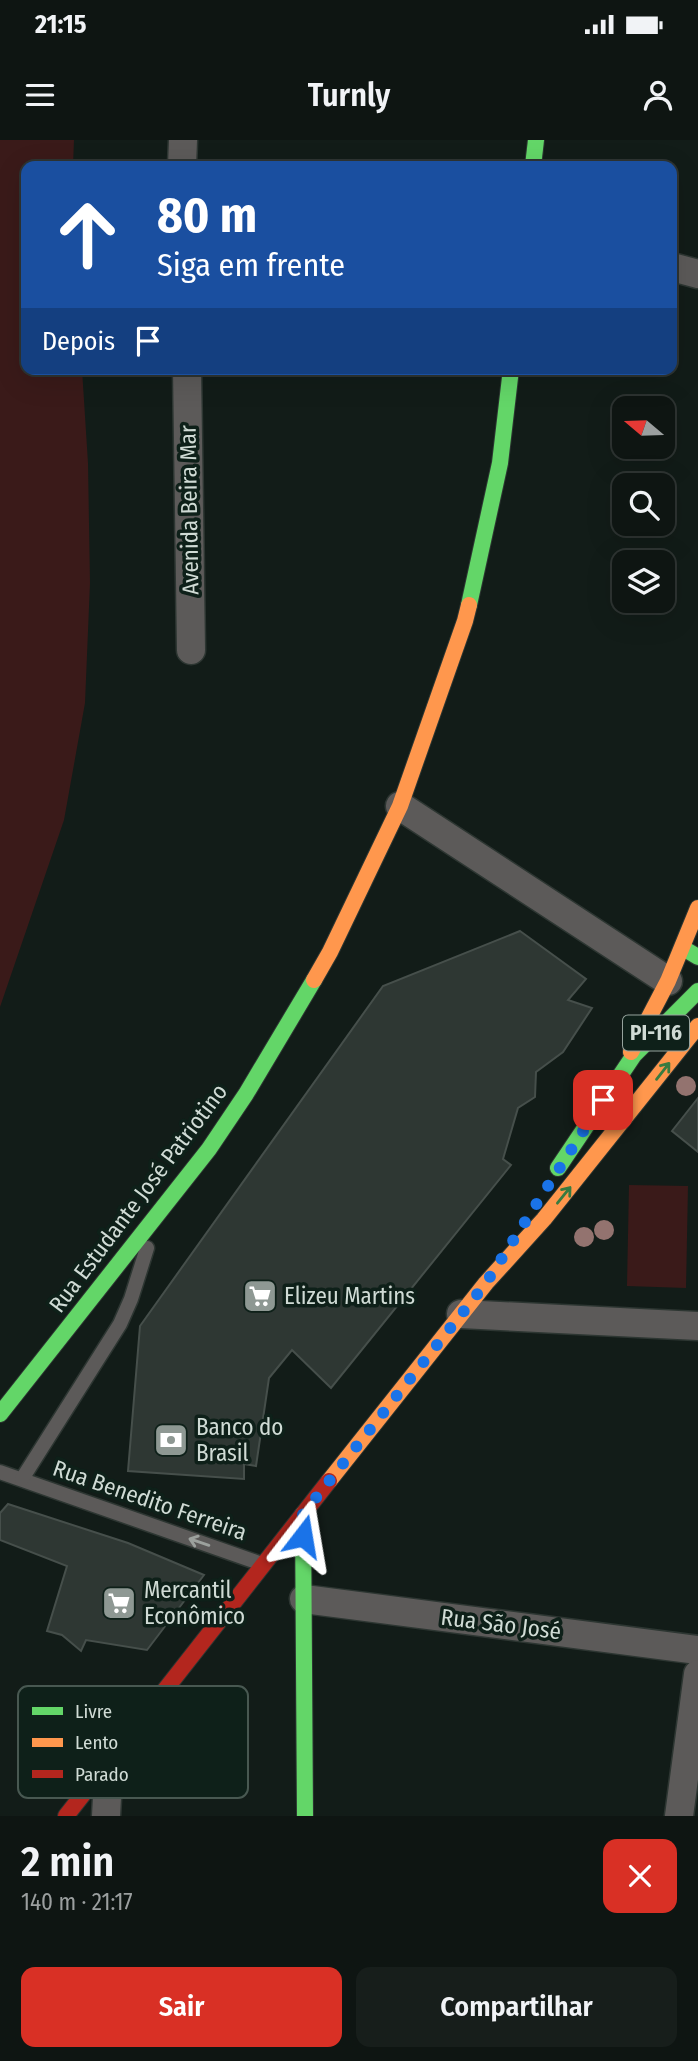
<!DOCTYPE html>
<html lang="pt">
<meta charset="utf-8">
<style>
:root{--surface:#0e1512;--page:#171e1b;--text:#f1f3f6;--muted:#9b9f9f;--line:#2e3432;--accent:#d93025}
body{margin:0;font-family:"Fira Sans Condensed",sans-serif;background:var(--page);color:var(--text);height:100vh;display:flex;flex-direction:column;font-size:26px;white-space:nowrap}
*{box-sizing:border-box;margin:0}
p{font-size:23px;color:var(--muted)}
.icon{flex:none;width:38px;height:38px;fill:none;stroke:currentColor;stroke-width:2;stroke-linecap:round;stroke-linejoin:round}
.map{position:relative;height:1676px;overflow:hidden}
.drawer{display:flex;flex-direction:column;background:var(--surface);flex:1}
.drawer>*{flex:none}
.banner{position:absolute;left:21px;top:21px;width:656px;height:214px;border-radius:14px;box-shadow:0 7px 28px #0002,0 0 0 2px var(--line);background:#1a4fa0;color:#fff;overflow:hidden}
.needle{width:46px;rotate:289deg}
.buttons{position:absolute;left:612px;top:256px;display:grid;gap:14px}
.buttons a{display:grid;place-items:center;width:63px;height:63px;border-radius:14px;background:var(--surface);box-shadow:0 7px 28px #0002,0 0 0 2px var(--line);font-size:35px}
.pin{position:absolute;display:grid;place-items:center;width:60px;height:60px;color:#fff;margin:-30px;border-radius:14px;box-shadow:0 4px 10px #0006}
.me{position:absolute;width:77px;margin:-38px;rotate:14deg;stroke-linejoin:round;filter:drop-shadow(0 0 5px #0008)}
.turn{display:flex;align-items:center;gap:24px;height:147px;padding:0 21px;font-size:32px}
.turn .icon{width:91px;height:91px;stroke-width:2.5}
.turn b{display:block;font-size:49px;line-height:60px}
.then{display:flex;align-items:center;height:66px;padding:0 21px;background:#0003;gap:14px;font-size:26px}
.round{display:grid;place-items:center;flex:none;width:74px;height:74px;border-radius:14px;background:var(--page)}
.summary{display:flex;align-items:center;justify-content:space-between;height:119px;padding:0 21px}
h1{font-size:42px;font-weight:600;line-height:52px}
.primary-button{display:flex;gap:14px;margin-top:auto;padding:14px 21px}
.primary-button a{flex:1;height:80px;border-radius:14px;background:var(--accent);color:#fff;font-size:28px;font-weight:600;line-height:80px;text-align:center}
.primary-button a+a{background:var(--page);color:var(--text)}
.status{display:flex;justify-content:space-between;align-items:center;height:49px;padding:0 35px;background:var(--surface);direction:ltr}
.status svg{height:19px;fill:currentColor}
header{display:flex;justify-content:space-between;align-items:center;height:91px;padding:0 21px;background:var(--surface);font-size:32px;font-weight:600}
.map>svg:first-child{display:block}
.green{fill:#3a1a19}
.building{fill:#2e3733;stroke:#464f4b;stroke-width:2}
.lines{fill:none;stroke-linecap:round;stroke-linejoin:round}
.lane-casing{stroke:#2d3632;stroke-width:17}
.street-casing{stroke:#2d3632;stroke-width:31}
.fast-casing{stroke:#2d3632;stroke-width:18}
.slow-casing{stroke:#2d3632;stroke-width:18}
.jam-casing{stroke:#2d3632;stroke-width:18}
.lane{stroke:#5c5a59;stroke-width:14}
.street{stroke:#5c5a59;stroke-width:28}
.fast{stroke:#63d668;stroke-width:16}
.slow{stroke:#ff974d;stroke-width:16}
.jam{stroke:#b3261e;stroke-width:16}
.tree{fill:#93736f}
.oneway{stroke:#387b40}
.oneway2{stroke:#9ca19d}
.route{stroke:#1a73e8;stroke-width:12;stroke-dasharray:0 21.6}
.labels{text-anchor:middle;stroke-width:7;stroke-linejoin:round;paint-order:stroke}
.shield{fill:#0e2019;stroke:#96a39d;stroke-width:2}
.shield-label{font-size:21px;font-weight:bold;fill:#d0dbd5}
.street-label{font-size:23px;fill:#d0dbd5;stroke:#0e2019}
.poi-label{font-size:23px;fill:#d0dbd5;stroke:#0e2019;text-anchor:start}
.key{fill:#0e2019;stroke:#485851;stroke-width:2}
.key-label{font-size:19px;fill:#d0dbd5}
</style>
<div class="status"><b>21:15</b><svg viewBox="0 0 49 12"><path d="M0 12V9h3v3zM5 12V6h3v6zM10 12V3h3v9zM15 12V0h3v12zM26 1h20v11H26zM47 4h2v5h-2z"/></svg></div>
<header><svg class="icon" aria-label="menu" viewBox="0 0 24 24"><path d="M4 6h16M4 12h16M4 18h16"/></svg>Turnly<svg class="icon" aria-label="person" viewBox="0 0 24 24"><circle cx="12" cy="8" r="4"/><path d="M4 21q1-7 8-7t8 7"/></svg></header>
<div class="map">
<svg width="698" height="1676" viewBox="0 0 698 1676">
<rect width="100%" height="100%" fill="#121c18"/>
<!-- green -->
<g class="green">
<polygon points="0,0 74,0 73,26 26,26 26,229 82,229 88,323 90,443 85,563 64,680 0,867"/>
<polygon points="629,1045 688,1046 686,1148 627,1146"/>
</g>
<!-- building -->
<g class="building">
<polygon points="520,791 586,839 568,860 592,868 563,912 536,932 535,957 518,968 503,1019 511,1025 331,1248 292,1210 269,1238 256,1326 244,1324 244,1339 128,1331 140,1186 383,846"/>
<polygon points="698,958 698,1012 672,991"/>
<polygon points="8,1364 128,1403 204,1435 147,1510 86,1500 81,1511 62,1495 47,1491 67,1426 0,1400 0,1373"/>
</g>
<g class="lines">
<!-- lane casing -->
<g class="lane-casing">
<g id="lane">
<polyline points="0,1332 262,1424"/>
<polyline points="22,1339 120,1184 131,1159 147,1108"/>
</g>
</g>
<!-- street casing -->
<g class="street-casing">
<g id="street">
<polyline points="182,26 183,0"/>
<polyline points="672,127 698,134"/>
<polyline points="187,229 191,510"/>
<polyline points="400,666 668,841"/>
<polyline points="461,1174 698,1186"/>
<polyline points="304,1459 698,1510"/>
<polyline points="106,1676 109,1622"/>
<polyline points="679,1676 698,1534"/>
</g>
</g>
<!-- fast casing -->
<g class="fast-casing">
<g id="fast">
<polyline points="533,26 536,0"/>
<polyline points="469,465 500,323 511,229"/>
<polyline points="683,808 698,817"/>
<polyline points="558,1028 634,915 698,851"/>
<polyline points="0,1274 209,1009 246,954 314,840"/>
<polyline points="303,1374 305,1676"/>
</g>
</g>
<!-- slow casing -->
<g class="slow-casing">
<g id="slow">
<polyline points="314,840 330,812 400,666 465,481 469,465"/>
<polyline points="631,912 668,841 698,768"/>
<polyline points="329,1341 486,1143 544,1079 698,886"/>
</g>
</g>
<!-- jam casing -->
<g class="jam-casing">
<polyline id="jam" points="66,1676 329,1341"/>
</g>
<!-- lane -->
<use href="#lane" class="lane"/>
<!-- street -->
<use href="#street" class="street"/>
<!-- fast -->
<use href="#fast" class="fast"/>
<!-- slow -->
<use href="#slow" class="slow"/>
<!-- jam -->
<use href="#jam" class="jam"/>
</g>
<!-- trees -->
<g class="tree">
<circle cx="686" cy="946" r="10"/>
<circle cx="604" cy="1090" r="10"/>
<circle cx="584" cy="1097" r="10"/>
</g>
<!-- one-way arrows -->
<defs><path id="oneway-shaft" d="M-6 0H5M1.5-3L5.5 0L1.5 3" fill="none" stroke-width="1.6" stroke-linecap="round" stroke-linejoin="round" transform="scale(1.75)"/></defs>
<g class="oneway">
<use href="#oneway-shaft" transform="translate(663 931) rotate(-52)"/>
<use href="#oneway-shaft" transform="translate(564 1055) rotate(-51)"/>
</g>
<use class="oneway2" href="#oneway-shaft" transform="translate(199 1402) rotate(-161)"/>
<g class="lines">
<!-- route -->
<polyline class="route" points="303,1396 303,1374 486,1143 603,960"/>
</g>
<!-- icons -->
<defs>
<g id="supermarket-square" transform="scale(1.75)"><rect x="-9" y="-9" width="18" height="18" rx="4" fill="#8e9893" stroke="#0e2019"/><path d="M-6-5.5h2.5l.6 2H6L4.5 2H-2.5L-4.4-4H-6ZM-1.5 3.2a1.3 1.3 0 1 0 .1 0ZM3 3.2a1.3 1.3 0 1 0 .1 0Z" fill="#fff"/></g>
<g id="bank-square" transform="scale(1.75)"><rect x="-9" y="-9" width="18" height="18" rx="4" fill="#8e9893" stroke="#0e2019"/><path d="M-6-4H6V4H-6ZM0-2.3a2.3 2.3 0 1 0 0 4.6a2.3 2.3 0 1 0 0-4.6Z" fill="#fff"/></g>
</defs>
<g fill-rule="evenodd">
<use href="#supermarket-square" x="260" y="1156"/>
<use href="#bank-square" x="171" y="1300"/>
<use href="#supermarket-square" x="119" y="1463"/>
</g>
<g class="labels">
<!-- shield labels -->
<rect class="shield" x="623" y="875.5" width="66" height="35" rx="5"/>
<g class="shield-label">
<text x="656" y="900">PI-116</text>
</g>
<!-- street labels -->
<g class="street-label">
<text transform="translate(189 370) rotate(-91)" y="8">Avenida Beira Mar</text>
<text transform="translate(138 1058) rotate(-53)" y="8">Rua Estudante José Patriotino</text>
<text transform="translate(150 1360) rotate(19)" y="8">Rua Benedito Ferreira</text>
<text transform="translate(501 1484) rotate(7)" y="8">Rua São José</text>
</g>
<!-- poi labels -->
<g class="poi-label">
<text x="284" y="1164">Elizeu Martins</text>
<text x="196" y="1295">Banco do<tspan x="196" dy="26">Brasil</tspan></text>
<text x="144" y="1458">Mercantil<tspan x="144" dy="26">Econômico</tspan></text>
</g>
</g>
<!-- legend -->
<rect x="18" y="1546" width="230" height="112" rx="10" class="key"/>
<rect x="32" y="1567" width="31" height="8" fill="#63d668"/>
<rect x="32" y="1598" width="31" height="9" fill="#ff974d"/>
<rect x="32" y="1630" width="31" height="8" fill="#b3261e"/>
<g class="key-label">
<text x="75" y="1578">Livre</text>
<text x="75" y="1609">Lento</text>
<text x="75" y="1641">Parado</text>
</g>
</svg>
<div class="buttons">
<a><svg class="needle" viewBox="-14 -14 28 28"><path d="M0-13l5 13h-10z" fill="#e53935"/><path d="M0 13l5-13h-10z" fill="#9b9f9f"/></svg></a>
<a><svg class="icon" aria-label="search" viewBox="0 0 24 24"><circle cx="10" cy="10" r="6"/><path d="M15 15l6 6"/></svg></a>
<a><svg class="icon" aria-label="layers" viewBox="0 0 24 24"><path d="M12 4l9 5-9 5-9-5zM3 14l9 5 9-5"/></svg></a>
</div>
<div class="pin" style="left:603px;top:960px;background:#d93025"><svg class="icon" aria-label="arrive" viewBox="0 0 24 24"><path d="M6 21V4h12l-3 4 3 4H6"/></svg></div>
<svg class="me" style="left:303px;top:1396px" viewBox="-20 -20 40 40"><path d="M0-17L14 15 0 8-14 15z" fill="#1a73e8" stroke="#fff" stroke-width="4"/></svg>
<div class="banner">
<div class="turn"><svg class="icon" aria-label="ahead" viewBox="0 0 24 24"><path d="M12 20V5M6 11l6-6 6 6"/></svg><div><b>80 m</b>Siga em frente</div></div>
<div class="then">Depois<svg class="icon" aria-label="arrive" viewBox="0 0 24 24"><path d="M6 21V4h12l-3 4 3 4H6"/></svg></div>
</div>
</div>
<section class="drawer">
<div class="summary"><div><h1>2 min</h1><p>140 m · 21:17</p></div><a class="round" style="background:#d93025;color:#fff"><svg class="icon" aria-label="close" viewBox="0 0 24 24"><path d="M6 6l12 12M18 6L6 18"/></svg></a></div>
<div class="primary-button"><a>Sair</a><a>Compartilhar</a></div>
</section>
